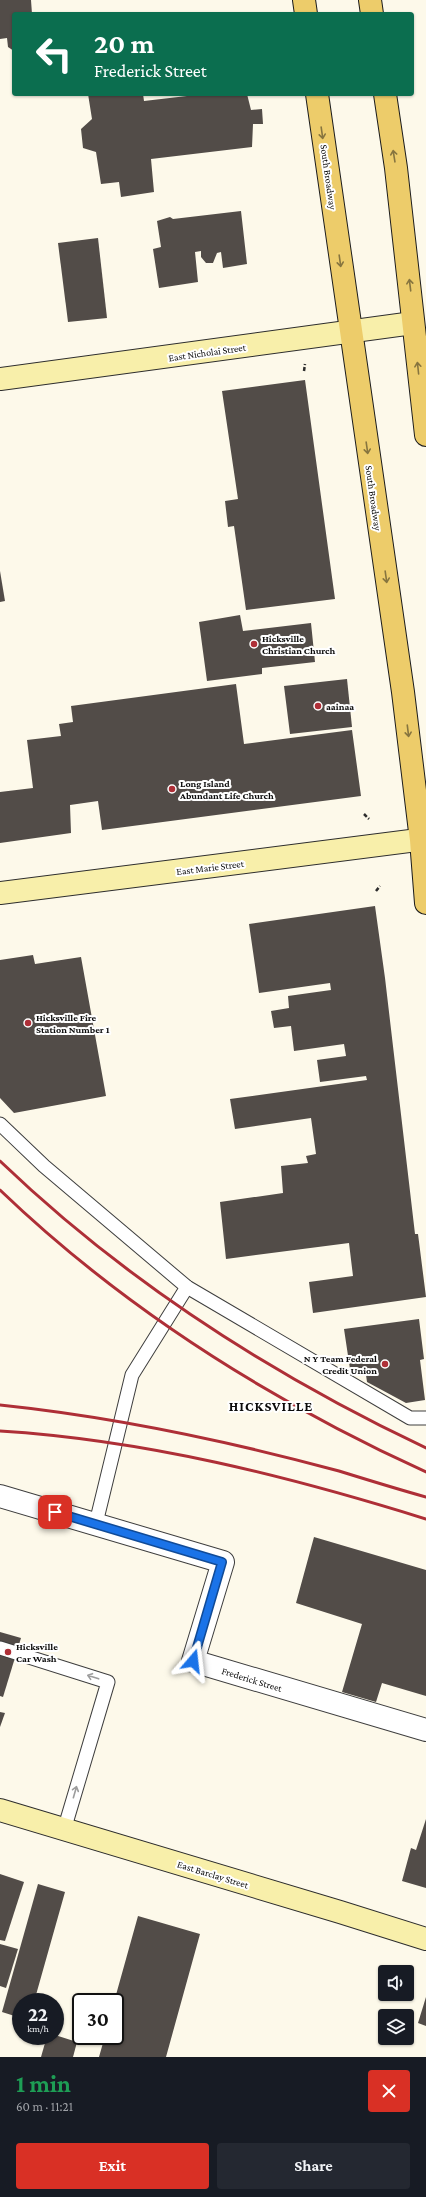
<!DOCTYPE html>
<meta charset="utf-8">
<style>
:root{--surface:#171b24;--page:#242831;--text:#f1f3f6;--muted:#9ea1a6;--accent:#d93025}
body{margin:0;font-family:"Crimson Pro",serif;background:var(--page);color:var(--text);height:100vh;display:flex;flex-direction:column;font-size:15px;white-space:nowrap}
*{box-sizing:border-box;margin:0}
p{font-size:13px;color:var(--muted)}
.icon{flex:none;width:22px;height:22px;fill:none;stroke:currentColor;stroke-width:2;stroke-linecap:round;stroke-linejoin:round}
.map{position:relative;height:2057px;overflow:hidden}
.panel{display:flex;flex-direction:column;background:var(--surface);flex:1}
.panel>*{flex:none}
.guide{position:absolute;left:12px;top:12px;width:402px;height:84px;border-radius:4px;box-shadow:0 1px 3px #0004;background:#0b6e4f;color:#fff;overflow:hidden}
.fabs{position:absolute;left:378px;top:1965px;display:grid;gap:8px}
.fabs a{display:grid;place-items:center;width:36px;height:36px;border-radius:4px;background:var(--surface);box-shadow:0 1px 3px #0004;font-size:20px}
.speed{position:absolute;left:12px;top:1993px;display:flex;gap:8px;font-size:20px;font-weight:700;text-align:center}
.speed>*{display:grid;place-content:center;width:52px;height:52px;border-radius:50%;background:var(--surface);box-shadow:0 1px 3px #0004;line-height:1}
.speed small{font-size:10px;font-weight:400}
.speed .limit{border:2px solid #111;border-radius:6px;background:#fff;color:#111}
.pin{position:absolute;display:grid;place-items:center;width:34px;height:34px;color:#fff;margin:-17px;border-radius:8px;box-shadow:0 2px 6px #0006}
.me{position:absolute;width:44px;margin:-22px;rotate:17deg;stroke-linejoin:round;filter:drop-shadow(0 0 3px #0008)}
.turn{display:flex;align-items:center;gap:14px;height:84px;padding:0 16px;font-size:18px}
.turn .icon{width:52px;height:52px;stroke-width:2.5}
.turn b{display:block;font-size:28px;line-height:34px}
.round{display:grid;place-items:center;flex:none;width:42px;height:42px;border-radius:4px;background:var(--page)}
.headline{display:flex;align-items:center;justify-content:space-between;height:68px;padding:0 16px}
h1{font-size:24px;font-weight:700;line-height:30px;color:#1e9e55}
.primary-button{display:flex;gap:8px;margin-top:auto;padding:8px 16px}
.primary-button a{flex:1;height:46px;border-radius:4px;background:var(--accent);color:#fff;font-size:16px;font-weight:700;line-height:46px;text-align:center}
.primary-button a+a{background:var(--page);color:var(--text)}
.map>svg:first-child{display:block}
.building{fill:#524c48}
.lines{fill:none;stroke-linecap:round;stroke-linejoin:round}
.lane-casing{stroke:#3e3e3e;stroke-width:15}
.street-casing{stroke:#3e3e3e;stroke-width:24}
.secondary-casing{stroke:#2d2d2d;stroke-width:24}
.primary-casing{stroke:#1c1c1c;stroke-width:24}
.path{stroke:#2d2d2d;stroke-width:2.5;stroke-dasharray:4 2;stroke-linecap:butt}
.lane{stroke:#fff;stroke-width:13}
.street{stroke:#fff;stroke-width:22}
.secondary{stroke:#f8efaa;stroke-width:22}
.primary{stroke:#edcc6a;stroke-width:22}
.rail{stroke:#ae2f37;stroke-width:3}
.oneway{stroke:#87753f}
.oneway2{stroke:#9d9d9d}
.route-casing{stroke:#114b97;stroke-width:10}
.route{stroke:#1a73e8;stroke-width:7}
.poi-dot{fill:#ae2f37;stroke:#fff;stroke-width:1.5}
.labels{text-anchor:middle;stroke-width:4;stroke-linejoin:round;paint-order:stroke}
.street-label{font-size:10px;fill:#0b0b0b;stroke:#fff}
.poi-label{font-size:10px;font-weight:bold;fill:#0b0b0b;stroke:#fff;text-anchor:start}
.district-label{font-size:14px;font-weight:bold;letter-spacing:1px;fill:#0b0b0b;stroke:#fff}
</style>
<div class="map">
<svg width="426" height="2057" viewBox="0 0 426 2057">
<rect width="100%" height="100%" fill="#fdf9ea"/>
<!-- building -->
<g class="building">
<polygon points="0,0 31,0 32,14 14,14 14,51 8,47 7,38 0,39"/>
<polygon points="88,94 143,94 144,101 204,94 247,94 251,110 262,109 263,124 253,124 252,147 151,159 154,192 121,197 119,182 101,184 96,152 83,148 81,129 92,119"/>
<polygon points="241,211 247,264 223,268 221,252 217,253 213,263 206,263 201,257 201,251 195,252 198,282 159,288 153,249 161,247 157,221 170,217 173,219"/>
<polygon points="98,238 107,318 68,322 58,243"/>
<polygon points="305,380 335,599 246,610 234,526 228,527 225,501 238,499 222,391"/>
<polygon points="0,571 5,601 0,602"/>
<polygon points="240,615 243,631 311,623 315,662 262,668 262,674 207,681 199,622"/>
<polygon points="347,679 352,727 290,734 284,686"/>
<polygon points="236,684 244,744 352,730 361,796 102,830 98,801 70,805 71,833 0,843 0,792 33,788 27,740 61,736 59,724 73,722 71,706"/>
<polygon points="375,906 385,978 415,1234 418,1234 426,1297 313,1313 309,1282 353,1276 349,1243 226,1259 220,1202 283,1193 281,1166 308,1163 306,1156 316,1154 311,1118 235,1129 230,1099 367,1080 366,1076 320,1082 317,1060 346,1056 344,1044 294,1051 291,1026 274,1028 271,1011 289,1008 288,996 331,990 330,983 259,993 249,924"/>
<polygon points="33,955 35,964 81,957 106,1096 14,1113 0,1098 0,960"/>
<polygon points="419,1319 424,1359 420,1360 425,1400 406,1403 367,1382 365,1368 350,1369 344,1329"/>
<polygon points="314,1537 426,1570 426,1696 382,1683 376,1702 342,1692 362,1624 296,1603"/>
<polygon points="0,1632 21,1638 3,1697 0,1696"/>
<polygon points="0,1712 5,1713 0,1727"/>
<polygon points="426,1819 426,1888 402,1881 411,1848 416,1850"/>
<polygon points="0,1874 24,1882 5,1941 0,1940"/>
<polygon points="38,1884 65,1892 34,2002 21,2002 21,2018 2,2012"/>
<polygon points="138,1916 200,1934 166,2057 99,2057 105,2036 115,2036 114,2002"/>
<polygon points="0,1944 18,1949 6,1988 0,1986"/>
<polygon points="426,1997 426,2026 418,2023"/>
<polygon points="55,2035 77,2042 73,2057 41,2057 47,2036"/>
</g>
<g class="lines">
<!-- lane casing -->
<g class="lane-casing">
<g id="lane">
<polyline points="0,1124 44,1166 187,1287 410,1418 426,1418"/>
<polyline points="96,1523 132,1375 187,1287"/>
<polyline points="0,1648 108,1682 64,1830"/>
</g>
</g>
<!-- street casing -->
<g class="street-casing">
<polyline id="street" points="0,1496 223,1562 193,1661 426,1730"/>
</g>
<!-- secondary casing -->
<g class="secondary-casing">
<g id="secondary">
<polyline points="0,379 413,323"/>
<polyline points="0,893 426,839"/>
<polyline points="0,1810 340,1912 426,1939"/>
</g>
</g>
<!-- primary casing -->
<g class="primary-casing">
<g id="primary">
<polyline points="304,0 306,14"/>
<polyline points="370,0 372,14"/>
<polyline points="317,94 403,692 421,840 426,903"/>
<polyline points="385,94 396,168 426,435"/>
</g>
</g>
<!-- path -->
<g class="path">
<polyline points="304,371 305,364"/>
<polyline points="364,814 369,819"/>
<polyline points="376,891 380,886"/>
</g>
<!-- lane -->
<use href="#lane" class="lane"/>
<!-- street -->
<use href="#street" class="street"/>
<!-- secondary -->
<use href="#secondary" class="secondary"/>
<!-- primary -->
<use href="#primary" class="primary"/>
<!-- rail -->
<g class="rail">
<path d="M0,1161C125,1281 270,1374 426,1448"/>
<path d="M0,1190C124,1309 271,1401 426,1472"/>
<path d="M0,1405C115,1417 228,1441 339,1471C368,1480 397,1489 426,1497"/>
<path d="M0,1431C145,1440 288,1476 426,1519"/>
</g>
</g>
<!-- one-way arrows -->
<defs><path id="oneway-shaft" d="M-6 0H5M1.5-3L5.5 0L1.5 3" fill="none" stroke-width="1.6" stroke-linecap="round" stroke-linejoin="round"/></defs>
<g class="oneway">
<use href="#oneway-shaft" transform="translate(322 133) rotate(82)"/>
<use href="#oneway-shaft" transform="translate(394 156) rotate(-99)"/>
<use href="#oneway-shaft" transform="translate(340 261) rotate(82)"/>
<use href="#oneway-shaft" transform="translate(410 285) rotate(-97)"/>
<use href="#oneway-shaft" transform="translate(418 368) rotate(-96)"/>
<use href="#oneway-shaft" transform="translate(367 448) rotate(82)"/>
<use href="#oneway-shaft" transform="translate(386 577) rotate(82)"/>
<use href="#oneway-shaft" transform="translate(408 731) rotate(83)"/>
</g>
<g class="oneway2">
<use href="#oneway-shaft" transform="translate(93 1677) rotate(-162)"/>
<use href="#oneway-shaft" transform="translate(75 1792) rotate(-74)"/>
</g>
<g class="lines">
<!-- route casing -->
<g class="route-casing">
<polyline id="route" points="55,1512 222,1562 193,1661"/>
</g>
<!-- route -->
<use href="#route" class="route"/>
</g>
<!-- markers -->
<g class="poi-dot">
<circle cx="254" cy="644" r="4"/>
<circle cx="318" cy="706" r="4"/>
<circle cx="172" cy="789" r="4"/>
<circle cx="28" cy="1023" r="4"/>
<circle cx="385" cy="1364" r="4"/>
<circle cx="8" cy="1652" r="4"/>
</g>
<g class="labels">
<!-- street labels -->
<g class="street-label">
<text transform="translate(329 177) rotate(82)" y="4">South Broadway</text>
<text transform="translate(207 352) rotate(-8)" y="4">East Nicholai Street</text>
<text transform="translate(374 498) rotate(82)" y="4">South Broadway</text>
<text transform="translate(210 867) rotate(-7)" y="4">East Marie Street</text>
<text transform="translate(252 1679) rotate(17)" y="4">Frederick Street</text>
<text transform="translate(213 1874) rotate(17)" y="4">East Barclay Street</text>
</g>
<!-- poi labels -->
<g class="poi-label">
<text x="262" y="642">Hicksville<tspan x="262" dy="12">Christian Church</tspan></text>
<text x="326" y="710">aainaa</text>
<text x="180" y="787">Long Island<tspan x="180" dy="12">Abundant Life Church</tspan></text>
<text x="36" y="1021">Hicksville Fire<tspan x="36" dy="12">Station Number 1</tspan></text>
<text x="377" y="1362" text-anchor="end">N Y Team Federal<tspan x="377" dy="12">Credit Union</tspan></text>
<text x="16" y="1650">Hicksville<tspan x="16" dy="12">Car Wash</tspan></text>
</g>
<!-- district labels -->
<g class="district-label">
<text x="271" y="1411">HICKSVILLE</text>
</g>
</g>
</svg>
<div class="fabs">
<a><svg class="icon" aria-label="sound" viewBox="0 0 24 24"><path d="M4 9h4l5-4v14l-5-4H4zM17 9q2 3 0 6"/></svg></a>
<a><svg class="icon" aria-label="layers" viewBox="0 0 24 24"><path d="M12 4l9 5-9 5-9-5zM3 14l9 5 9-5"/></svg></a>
</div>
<div class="speed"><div>22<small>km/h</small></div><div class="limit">30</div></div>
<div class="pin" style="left:55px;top:1512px;background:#d93025"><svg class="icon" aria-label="arrive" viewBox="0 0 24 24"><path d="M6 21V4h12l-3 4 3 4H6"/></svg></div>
<svg class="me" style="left:193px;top:1661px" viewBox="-20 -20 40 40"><path d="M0-17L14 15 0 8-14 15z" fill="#1a73e8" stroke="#fff" stroke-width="4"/></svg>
<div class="guide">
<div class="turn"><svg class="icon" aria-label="left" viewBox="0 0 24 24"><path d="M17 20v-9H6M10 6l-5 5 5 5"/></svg><div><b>20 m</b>Frederick Street</div></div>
</div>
</div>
<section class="panel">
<div class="headline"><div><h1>1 min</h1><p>60 m · 11:21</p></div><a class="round" style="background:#d93025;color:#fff"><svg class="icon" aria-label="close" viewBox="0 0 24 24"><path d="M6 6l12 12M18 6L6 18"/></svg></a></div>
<div class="primary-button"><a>Exit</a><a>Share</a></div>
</section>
